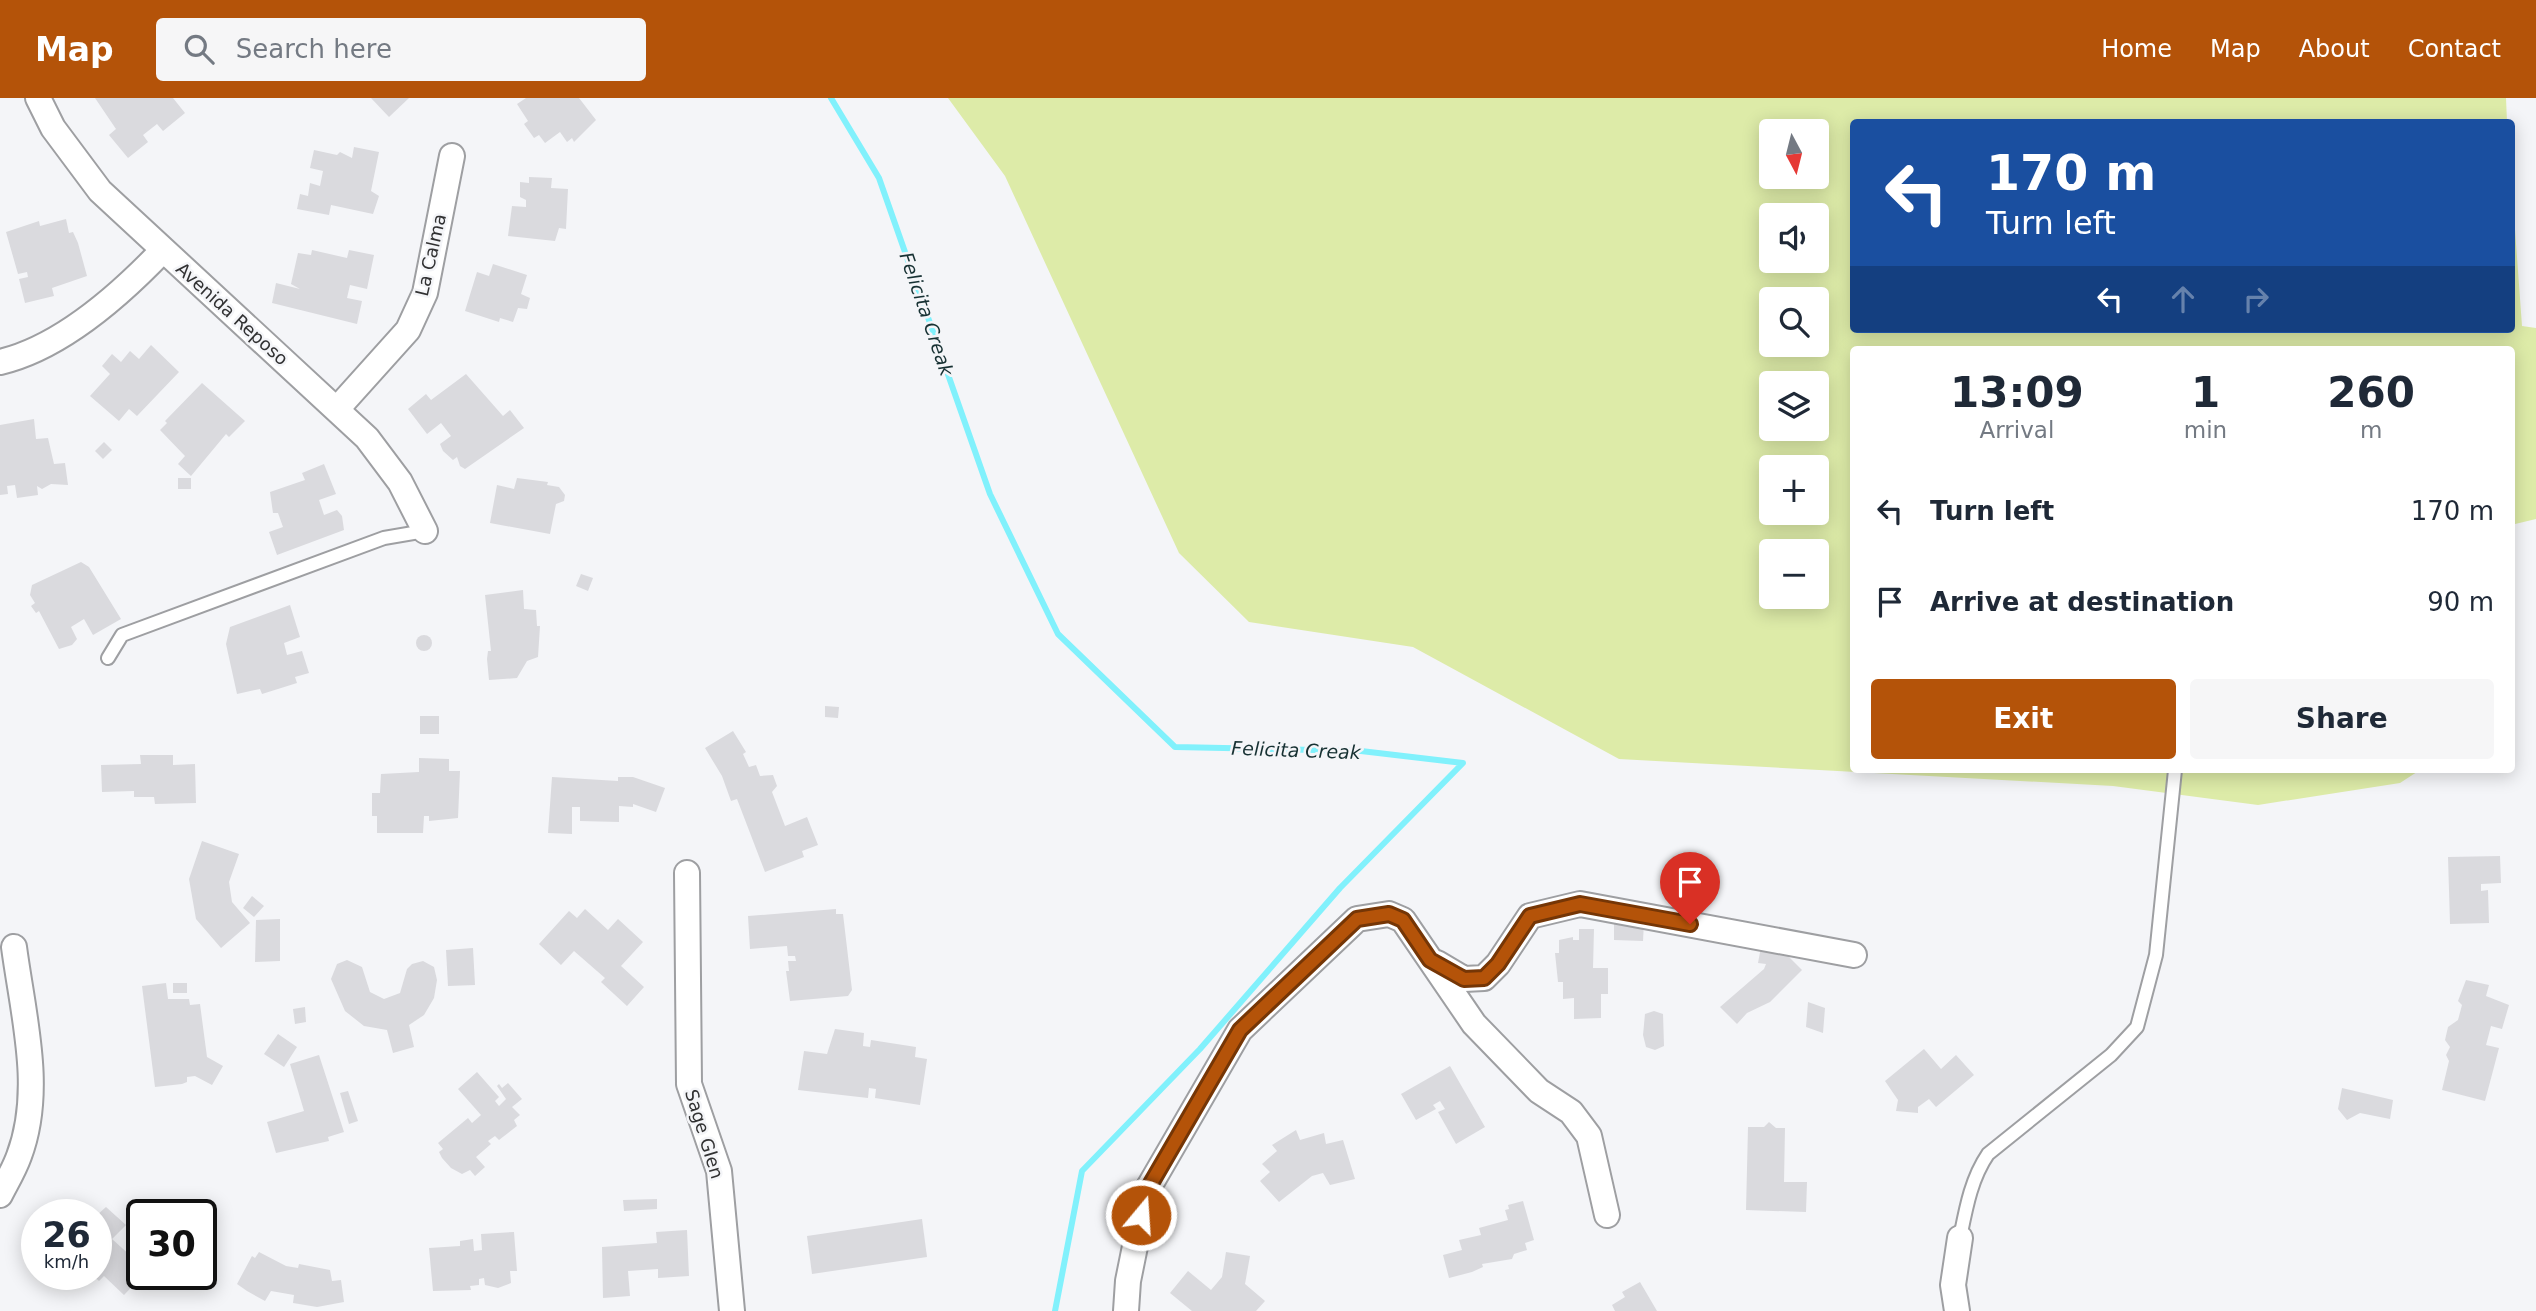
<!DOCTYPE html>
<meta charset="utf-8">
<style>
:root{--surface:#fff;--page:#f6f6f7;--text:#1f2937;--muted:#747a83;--accent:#b45309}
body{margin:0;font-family:"DejaVu Sans",sans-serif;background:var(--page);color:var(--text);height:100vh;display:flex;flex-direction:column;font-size:26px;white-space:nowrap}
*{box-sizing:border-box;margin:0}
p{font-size:23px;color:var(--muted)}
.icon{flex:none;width:38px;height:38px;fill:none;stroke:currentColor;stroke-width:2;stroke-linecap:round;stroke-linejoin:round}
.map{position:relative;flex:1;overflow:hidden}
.sheet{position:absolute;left:1850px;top:248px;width:665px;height:427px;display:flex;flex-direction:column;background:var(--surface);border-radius:7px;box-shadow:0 4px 18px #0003}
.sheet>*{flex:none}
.hud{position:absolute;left:1850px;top:21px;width:665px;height:214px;border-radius:7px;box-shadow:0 4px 18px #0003;background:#1a4fa0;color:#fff;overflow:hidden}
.needle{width:46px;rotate:173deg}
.tools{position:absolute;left:1759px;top:21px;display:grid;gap:14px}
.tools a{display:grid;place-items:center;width:70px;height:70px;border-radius:7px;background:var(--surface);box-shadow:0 4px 18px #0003;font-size:35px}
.speed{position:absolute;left:21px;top:1101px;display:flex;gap:14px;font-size:35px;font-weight:700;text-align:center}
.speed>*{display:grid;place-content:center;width:91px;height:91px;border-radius:50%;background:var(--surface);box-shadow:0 4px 18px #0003;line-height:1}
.speed small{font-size:18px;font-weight:400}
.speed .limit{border:4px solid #111;border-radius:10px;background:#fff;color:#111}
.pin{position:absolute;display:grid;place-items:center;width:60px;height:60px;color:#fff;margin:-72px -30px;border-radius:50% 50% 50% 0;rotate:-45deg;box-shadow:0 0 7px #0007}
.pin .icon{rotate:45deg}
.me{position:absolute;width:77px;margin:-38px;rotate:18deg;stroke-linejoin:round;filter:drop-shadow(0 0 5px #0008)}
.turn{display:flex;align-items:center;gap:24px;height:147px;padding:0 21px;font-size:32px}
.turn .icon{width:91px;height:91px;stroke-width:2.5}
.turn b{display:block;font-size:49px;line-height:60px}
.lanes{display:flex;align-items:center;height:66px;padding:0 21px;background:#0003;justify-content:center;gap:35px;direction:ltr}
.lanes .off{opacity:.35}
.eta{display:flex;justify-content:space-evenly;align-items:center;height:119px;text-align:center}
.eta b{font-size:42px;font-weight:800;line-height:49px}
.primary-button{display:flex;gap:14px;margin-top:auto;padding:14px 21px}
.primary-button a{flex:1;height:80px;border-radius:7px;background:var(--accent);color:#fff;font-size:28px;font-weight:800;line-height:80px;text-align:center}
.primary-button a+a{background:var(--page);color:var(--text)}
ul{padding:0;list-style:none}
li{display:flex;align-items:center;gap:21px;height:91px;padding:0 21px}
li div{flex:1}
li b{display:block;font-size:26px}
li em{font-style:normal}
header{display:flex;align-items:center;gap:42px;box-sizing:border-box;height:98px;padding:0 35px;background:var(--accent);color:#fff}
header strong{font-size:33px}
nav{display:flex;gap:38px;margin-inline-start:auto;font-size:24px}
.search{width:490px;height:63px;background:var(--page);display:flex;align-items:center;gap:18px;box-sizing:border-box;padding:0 24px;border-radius:7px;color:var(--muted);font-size:26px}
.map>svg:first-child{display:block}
.green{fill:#ddeba8;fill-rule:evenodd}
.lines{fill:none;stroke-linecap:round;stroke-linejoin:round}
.stream{stroke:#81f1fc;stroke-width:6}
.building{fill:#dadade}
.service-casing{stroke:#9e9fa2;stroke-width:16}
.minor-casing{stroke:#9e9fa2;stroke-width:28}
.service{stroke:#fff;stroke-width:12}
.minor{stroke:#fff;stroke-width:24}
.route-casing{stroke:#753606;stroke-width:18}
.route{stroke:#b45309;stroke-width:12}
.labels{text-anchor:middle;stroke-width:5;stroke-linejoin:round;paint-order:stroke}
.street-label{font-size:18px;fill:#313132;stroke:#f4f5f8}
.water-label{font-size:19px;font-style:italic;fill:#173133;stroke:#f4f5f8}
</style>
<header>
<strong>Map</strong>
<div class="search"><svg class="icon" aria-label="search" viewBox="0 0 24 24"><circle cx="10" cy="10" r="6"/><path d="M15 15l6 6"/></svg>Search here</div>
<nav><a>Home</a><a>Map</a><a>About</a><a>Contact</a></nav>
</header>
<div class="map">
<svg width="2536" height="1213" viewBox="0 0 2536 1213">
<rect width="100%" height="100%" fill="#f4f5f8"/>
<!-- green -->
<path class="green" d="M948,0H2506L2507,24H1853V231H2511V76L2522,228L2536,230V421L2511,427V252H1853V672H2420L2400,685L2258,707L2113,688L1619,661L1413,549L1249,524L1179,455L1005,78ZM1771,33H1816V79H1771ZM1771,117H1816V163H1771ZM1771,201H1816V247H1771ZM1771,285H1816V331H1771ZM1771,369H1816V415H1771ZM1771,453H1816V499H1771Z"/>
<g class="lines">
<!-- stream -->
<polyline class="stream" points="831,0 879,80 990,396 1058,536 1175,649 1361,653 1463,665 1340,790 1200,951 1082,1073 1055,1213"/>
</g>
<!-- building -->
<g class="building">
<polygon points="95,0 173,0 185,15 163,33 157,26 143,37 148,44 128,60 109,37 116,31"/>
<polygon points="371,0 409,0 389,19"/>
<polygon points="526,0 579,0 596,22 574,44 572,40 567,44 560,34 545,45 539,37 534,40 524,26 528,23 517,6"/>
<polygon points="354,49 379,54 371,93 379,98 373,116 331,107 329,117 297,111 300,96 308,98 310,85 320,88 323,73 310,70 314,52 337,57 340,54 352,60"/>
<polygon points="529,79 552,80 551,90 568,91 566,131 559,130 555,143 508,138 512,108 526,109 526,102 520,99 520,84 529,85"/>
<polygon points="66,121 69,135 73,134 78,145 87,178 52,190 54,198 25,205 19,181 28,179 27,174 18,176 6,134 39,123 40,128"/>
<polygon points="312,152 347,160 349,152 374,157 367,191 350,187 347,200 362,203 357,226 272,205 276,185 300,191 291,186 298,155 311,157"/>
<polygon points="493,166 527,177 521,196 530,200 527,211 518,210 513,224 500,220 499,224 465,213 477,174 489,178"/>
<polygon points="151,247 179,274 137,318 129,311 119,323 90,298 110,276 102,268 112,256 121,264 130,253 139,261"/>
<polygon points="466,276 503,318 510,312 524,330 465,371 460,368 457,359 453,362 443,353 440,346 451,338 441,325 427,336 408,311 426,296 431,302"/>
<polygon points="202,285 245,323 229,339 226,336 191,378 178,366 185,358 160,332 167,325 165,323"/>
<polygon points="34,321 36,341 48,340 54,366 65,365 68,387 51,386 42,391 37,388 38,397 17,400 15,387 7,388 8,396 0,397 0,327"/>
<polygon points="104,344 112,352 103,361 95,353"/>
<polygon points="324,366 336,396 319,402 324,417 337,412 342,418 344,432 277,457 269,434 283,429 278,415 273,415 270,394 305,382 302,375"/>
<rect x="178" y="380" width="13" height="11"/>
<polygon points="517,380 548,384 547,387 559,389 565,397 564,403 556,406 550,436 490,425 497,387 514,391"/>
<polygon points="81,464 89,469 121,521 93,537 84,521 71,529 77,541 72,547 59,551 39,513 36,515 31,508 35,505 30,497 32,487"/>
<polygon points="581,476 593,480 588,493 576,488"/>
<polygon points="523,492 524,511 536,512 537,528 540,528 538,559 527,563 517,580 489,582 487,561 488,553 491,553 485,497"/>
<polygon points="290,507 300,539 284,545 287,557 302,553 309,575 295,579 297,585 262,596 260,591 237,596 226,546 230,529"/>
<circle cx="424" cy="545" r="8"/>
<polygon points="825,608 839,609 838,620 825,619"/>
<rect x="420" y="618" width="19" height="18"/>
<polygon points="733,633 746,654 743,656 749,669 756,667 760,678 773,677 777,688 772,694 785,728 807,719 818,747 802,753 804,759 765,774 737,701 731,703 722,678 705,650"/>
<polygon points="140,657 173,657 173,667 195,666 196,705 155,706 154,699 134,699 134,693 102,694 101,667 141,666"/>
<polygon points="419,660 449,661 449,673 460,673 458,720 429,723 429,718 424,718 423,735 377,735 377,718 372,718 372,695 380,695 381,676 419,674"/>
<polygon points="552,679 618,683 618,679 633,679 665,690 656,714 633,706 633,709 619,708 619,724 580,723 580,709 572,709 572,736 548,735"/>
<polygon points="202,743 239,756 229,784 232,804 250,825 221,850 196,821 189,781"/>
<polygon points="2500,758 2501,785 2481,786 2481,793 2488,792 2489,825 2450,826 2448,759"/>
<polygon points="252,798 264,808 254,819 243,810"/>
<polygon points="585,811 608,832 618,821 643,844 621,868 644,889 627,908 601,884 605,880 574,853 561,867 539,846 569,813 577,820"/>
<polygon points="836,811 836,816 843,816 852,892 848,898 790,903 786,873 789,873 788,863 796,863 795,858 788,858 787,848 750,851 748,818"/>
<polygon points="280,821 280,863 255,864 256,822"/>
<polygon points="1614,823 1644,824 1643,843 1614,842"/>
<polygon points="1579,831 1594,831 1593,870 1608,870 1608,896 1601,896 1601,920 1574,921 1574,900 1563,901 1563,884 1558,884 1555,855 1559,855 1559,842 1573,839 1573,842 1579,842"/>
<polygon points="1761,849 1781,851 1802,872 1770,904 1747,915 1737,926 1720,909 1764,871 1766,866 1758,865"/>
<polygon points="473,850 475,887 448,888 446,852"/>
<polygon points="347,862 362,869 370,894 384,901 400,895 407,871 412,866 423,863 434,869 437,882 434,900 424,917 409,927 414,949 393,955 387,932 364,928 345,913 331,881 337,866"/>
<polygon points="2466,882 2489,887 2486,898 2509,907 2502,931 2491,928 2486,947 2499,950 2485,1003 2442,992 2449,963 2446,957 2450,949 2445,942 2448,929 2458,922 2462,907 2458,903"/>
<polygon points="166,885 168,901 189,901 190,907 200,906 207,959 223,968 212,987 195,978 187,979 187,984 182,986 155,989 142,888"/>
<rect x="173" y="885" width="14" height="10"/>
<polygon points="1808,904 1825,910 1823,935 1806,929"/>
<polygon points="305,909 306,924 295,926 293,911"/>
<polygon points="1654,913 1663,916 1664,948 1655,952 1646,949 1643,937 1645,916"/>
<polygon points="835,931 864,935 863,948 870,949 871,942 916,949 915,959 927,961 920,1007 875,1000 876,991 869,990 868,1000 798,992 804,953 827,956"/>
<polygon points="278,936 297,949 284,969 264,956"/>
<polygon points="1924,951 1941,971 1956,957 1974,977 1936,1009 1929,1001 1918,1009 1918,1015 1896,1013 1898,1002 1885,983"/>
<polygon points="319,957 344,1034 328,1039 329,1043 276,1055 267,1024 304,1013 290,966"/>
<polygon points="1450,968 1485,1029 1456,1046 1438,1014 1445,1011 1440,1003 1433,1007 1436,1011 1416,1022 1401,996"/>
<polygon points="477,974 499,999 495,1003 499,1008 506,1001 497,988 499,986 502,990 508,985 522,1001 512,1009 520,1017 514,1022 517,1028 499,1042 495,1038 488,1043 491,1046 476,1059 485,1069 475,1078 470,1072 462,1076 451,1070 442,1060 439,1054 443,1051 438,1045 468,1020 472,1025 481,1017 458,991"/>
<polygon points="2342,990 2393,1002 2390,1021 2360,1015 2347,1022 2338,1011"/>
<polygon points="348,993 358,1023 349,1026 340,995"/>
<polygon points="1769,1024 1776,1030 1785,1030 1784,1084 1807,1084 1806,1114 1746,1112 1748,1029 1764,1029"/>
<polygon points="1296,1032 1300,1042 1324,1035 1326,1046 1343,1042 1355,1081 1330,1087 1323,1075 1312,1078 1279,1104 1260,1083 1270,1074 1262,1066 1277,1053 1272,1047"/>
<polygon points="657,1101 657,1111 624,1113 623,1102"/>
<polygon points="1523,1103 1534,1142 1525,1145 1527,1152 1514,1156 1512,1161 1482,1166 1483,1169 1472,1174 1449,1180 1443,1157 1462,1152 1459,1142 1481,1137 1479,1130 1508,1122 1505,1112 1509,1111 1508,1107"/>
<polygon points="106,1109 126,1127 112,1141 142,1168 144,1176 124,1197 104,1178 99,1183 91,1176 96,1176 96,1118"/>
<polygon points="922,1121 927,1159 812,1176 807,1138"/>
<polygon points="687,1132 689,1178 658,1180 658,1171 628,1173 630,1198 603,1200 602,1149 657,1145 656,1134"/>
<polygon points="514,1134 517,1173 510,1173 511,1185 498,1190 485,1187 484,1180 479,1181 479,1187 470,1188 471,1192 433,1193 429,1150 460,1148 460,1143 473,1141 474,1153 482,1152 481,1136"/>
<polygon points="259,1154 286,1168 298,1170 299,1166 330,1172 332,1183 341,1182 344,1204 317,1209 293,1205 294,1197 271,1193 265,1203 247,1193 237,1186 252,1158 255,1160"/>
<polygon points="1226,1154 1250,1158 1245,1186 1265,1203 1256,1213 1192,1213 1170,1195 1188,1173 1211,1192 1222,1179"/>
<polygon points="1640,1184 1657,1213 1615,1213 1612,1207 1625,1199 1622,1194"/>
</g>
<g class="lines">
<!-- service casing -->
<g class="service-casing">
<g id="service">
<polyline points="108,560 122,537 384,440 425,433"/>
<path d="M1960,1140C1966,1110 1971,1081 1988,1056L2111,957L2137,929L2156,857L2175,672"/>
</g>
</g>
<!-- minor casing -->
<g class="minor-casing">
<g id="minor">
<polyline points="38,0 53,30 100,93 367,340 400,384 425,433"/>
<path d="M0,264C60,250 120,197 162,153"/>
<polyline points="337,311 408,232 425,195 452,58"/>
<polyline points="687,775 689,986 719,1073 732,1213"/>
<polyline points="1437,865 1464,881 1484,880 1498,866 1530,818 1580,806 1854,857"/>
<path d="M0,1097C6,1085 14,1072 19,1058C44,992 23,917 14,849"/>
<polyline points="1126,1213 1128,1183 1146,1094 1240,932 1357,821 1389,816 1403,822 1474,926 1539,993 1571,1014 1589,1038 1607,1117"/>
<polyline points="1957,1213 1953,1187 1960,1140"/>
</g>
</g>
<!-- service -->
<use href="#service" class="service"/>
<!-- minor -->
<use href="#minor" class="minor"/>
</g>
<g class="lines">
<!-- route casing -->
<g class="route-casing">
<polyline id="route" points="1141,1117 1146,1094 1240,932 1357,821 1389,816 1403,822 1430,862 1464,881 1484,880 1498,866 1530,818 1580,806 1690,826"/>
</g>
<!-- route -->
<use href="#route" class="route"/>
</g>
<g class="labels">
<!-- street labels -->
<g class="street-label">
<text transform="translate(431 157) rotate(-77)" y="6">La Calma</text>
<text transform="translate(232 216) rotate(42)" y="6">Avenida Reposo</text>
<text transform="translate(704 1036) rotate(73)" y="6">Sage Glen</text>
</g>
<!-- water labels -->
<g class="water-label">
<text transform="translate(927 216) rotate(71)" y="7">Felicita Creak</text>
<text transform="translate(1296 652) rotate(2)" y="7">Felicita Creak</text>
</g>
</g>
</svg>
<div class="tools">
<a><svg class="needle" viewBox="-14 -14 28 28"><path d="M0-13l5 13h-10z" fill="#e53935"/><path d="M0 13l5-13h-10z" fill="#747a83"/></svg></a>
<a><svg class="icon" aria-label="sound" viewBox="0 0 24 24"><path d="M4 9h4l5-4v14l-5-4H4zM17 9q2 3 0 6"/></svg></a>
<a><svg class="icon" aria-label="search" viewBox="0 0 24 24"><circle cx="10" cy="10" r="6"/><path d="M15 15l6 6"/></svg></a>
<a><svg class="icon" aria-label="layers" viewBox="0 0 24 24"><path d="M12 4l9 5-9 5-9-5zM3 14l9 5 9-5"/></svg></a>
<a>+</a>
<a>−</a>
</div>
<div class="speed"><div>26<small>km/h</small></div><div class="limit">30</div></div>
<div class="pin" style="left:1690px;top:826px;background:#d93025"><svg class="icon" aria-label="arrive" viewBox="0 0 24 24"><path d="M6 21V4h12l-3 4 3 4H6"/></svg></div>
<svg class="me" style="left:1141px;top:1117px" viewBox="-20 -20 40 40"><circle r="17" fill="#b45309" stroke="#fff" stroke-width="3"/><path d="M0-11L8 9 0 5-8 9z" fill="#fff"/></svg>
<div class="hud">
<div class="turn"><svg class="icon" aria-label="left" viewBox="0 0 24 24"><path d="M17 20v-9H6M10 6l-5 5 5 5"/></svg><div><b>170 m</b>Turn left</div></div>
<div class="lanes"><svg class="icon" aria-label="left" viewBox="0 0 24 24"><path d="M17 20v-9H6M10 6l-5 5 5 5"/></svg><svg class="icon off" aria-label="ahead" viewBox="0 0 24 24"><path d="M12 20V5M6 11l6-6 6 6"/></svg><svg class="icon off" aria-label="right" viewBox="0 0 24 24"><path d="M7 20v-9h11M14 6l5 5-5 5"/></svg></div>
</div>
<section class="sheet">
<div class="eta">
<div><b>13:09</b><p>Arrival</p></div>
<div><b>1</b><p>min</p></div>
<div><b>260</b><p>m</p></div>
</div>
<ul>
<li><svg class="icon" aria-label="left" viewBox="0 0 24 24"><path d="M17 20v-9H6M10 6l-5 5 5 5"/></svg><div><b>Turn left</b></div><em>170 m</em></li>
<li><svg class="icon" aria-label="arrive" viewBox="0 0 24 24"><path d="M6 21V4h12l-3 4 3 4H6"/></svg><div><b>Arrive at destination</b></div><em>90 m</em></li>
</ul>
<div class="primary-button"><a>Exit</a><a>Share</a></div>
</section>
</div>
